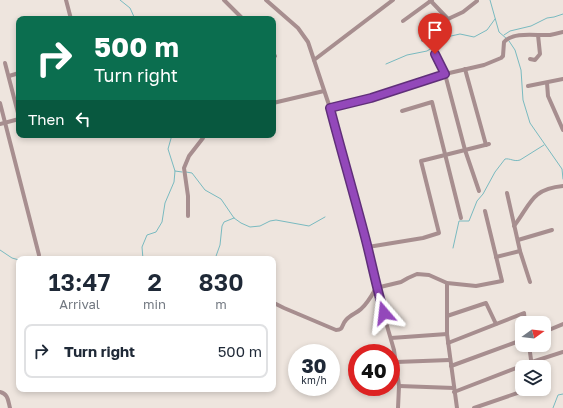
<!DOCTYPE html>
<style>
:root{--surface:#fff;--page:#f6f6f7;--text:#1f2937;--muted:#747a83;--line:#e0e1e3}
body{margin:0;font-family:"Golos Text",sans-serif;background:var(--page);color:var(--text);height:100vh;display:flex;flex-direction:column;font-size:15px;white-space:nowrap}
*{box-sizing:border-box;margin:0}
p{font-size:13px;color:var(--muted)}
.icon{flex:none;width:22px;height:22px;fill:none;stroke:currentColor;stroke-width:2;stroke-linecap:round;stroke-linejoin:round}
.map{position:relative;flex:1;overflow:hidden}
.panel{position:absolute;left:16px;top:256px;width:260px;height:136px;display:flex;flex-direction:column;background:var(--surface);border-radius:8px;box-shadow:0 2px 6px #0003}
.panel>*{flex:none}
.top-card{position:absolute;left:16px;top:16px;width:260px;height:122px;border-radius:8px;box-shadow:0 2px 6px #0003;background:#0b6e4f;color:#fff;overflow:hidden}
.needle{width:26px;rotate:75deg}
.fabs{position:absolute;left:515px;top:316px;display:grid;gap:8px}
.fabs a{display:grid;place-items:center;width:36px;height:36px;border-radius:8px;background:var(--surface);box-shadow:0 2px 6px #0003;font-size:20px}
.speed{position:absolute;left:288px;top:344px;display:flex;gap:8px;font-size:20px;font-weight:700;text-align:center}
.speed>*{display:grid;place-content:center;width:52px;height:52px;border-radius:50%;background:var(--surface);box-shadow:0 2px 6px #0003;line-height:1}
.speed small{font-size:10px;font-weight:400}
.speed .limit{border:6px solid #d22;background:#fff;color:#111}
.pin{position:absolute;display:grid;place-items:center;width:34px;height:34px;color:#fff;margin:-41px -17px;border-radius:50% 50% 50% 0;rotate:-45deg;box-shadow:0 0 4px #0007}
.pin .icon{rotate:45deg}
.me{position:absolute;width:44px;margin:-22px;rotate:343deg;stroke-linejoin:round;filter:drop-shadow(0 0 3px #0008)}
.turn{display:flex;align-items:center;gap:14px;height:84px;padding:0 12px;font-size:18px}
.turn .icon{width:52px;height:52px;stroke-width:2.5}
.turn b{display:block;font-size:28px;line-height:34px}
.then{display:flex;align-items:center;height:38px;padding:0 12px;background:#0003;gap:8px;font-size:15px}
.eta{display:flex;justify-content:space-evenly;align-items:center;height:68px;text-align:center}
.eta b{font-size:24px;font-weight:600;line-height:28px}
ul{padding:0;list-style:none}
li{display:flex;align-items:center;gap:12px;height:54px;margin:0 8px 6px;padding:0 4px;border:2px solid var(--line);border-radius:8px}
li div{flex:1}
li b{display:block;font-size:15px}
li em{font-style:normal}
.map>svg:first-child{display:block}
.lines{fill:none;stroke-linecap:round;stroke-linejoin:round}
.stream{stroke:#79bac0;stroke-width:1}
.minor{stroke:#a78e8f;stroke-width:4}
.route-casing{stroke:#602f79;stroke-width:10}
.route{stroke:#9348ba;stroke-width:7}
</style>
<div class="map">
<svg width="563" height="408" viewBox="0 0 563 408">
<rect width="100%" height="100%" fill="#eee5de"/>
<g class="lines">
<!-- stream -->
<g class="stream">
<polyline points="120,0 130,8 135,19"/>
<polyline points="490,0 499,32 507,39"/>
<polyline points="504,35 510,31 531,26 547,18 554,17 563,14"/>
<polyline points="509,41 515,50 521,70 523,100 530,123 562,169 563,179"/>
<polyline points="386,64 407,55 427,51 451,36 460,34 474,37 487,30 495,19"/>
<polyline points="175,171 182,172"/>
<polyline points="186,172 192,173 205,190 221,199 234,218 241,223 250,227 260,226 270,221 276,220 309,226 325,217"/>
<path d="M453,248L459,221H469L477,201L483,194L495,172L505,159C510,158 514,162 520,160L544,145"/>
<polyline points="0,250 12,258 19,260"/>
<polyline points="143,259 142,247 147,235 156,232 162,222 165,203 174,182 175,171 168,149 172,135"/>
<polyline points="215,259 220,245 222,226 224,222 234,218"/>
<polyline points="553,408 558,395 563,394"/>
</g>
<!-- minor -->
<g class="minor">
<polyline points="66,0 71,19"/>
<polyline points="224,0 243,19"/>
<polyline points="266,0 298,28 308,42 330,108 368,247 374,273 376,288 394,350 399,386 398,408"/>
<polyline points="430,0 448,19"/>
<polyline points="403,21 432,0"/>
<polyline points="423,40 448,19 463,12 477,1"/>
<polyline points="273,53 275,56"/>
<polyline points="435,54 445,74 465,150 479,191"/>
<polyline points="530,59 535,60 540,54 538,35"/>
<polyline points="314,60 393,0"/>
<polyline points="5,63 19,117"/>
<polyline points="465,69 486,145"/>
<polyline points="9,76 19,73"/>
<polyline points="547,83 548,96 563,130"/>
<polyline points="528,86 563,79"/>
<polyline points="0,103 39,255"/>
<polyline points="273,103 324,91"/>
<path d="M330,108L371,98L445,74L484,65L501,58L503,56L504,42C514,31 537,36 550,35C555,34 559,33 563,32"/>
<polyline points="402,111 432,102 461,218"/>
<polyline points="0,124 19,119"/>
<polyline points="507,193 520,251 530,282"/>
<polyline points="188,216 188,196 184,168 189,156 203,138 202,135"/>
<path d="M514,226C531,204 531,189 563,186"/>
<polyline points="518,240 552,230"/>
<polyline points="368,247 423,238 439,233 421,161 489,144"/>
<polyline points="496,257 520,251"/>
<polyline points="447,283 447,334 457,408"/>
<path d="M274,303L284,308L336,330C344,330 341,325 346,320C350,315 357,313 361,309C368,303 372,295 376,288L401,282L408,278L417,274L429,275L447,283L476,286L502,281L485,211"/>
<polyline points="447,316 486,303 496,324"/>
<polyline points="544,332 563,324"/>
<polyline points="391,338 447,334"/>
<polyline points="448,343 524,313 525,323"/>
<polyline points="529,345 532,367"/>
<polyline points="396,362 450,360"/>
<polyline points="451,366 522,340"/>
<polyline points="399,386 454,388"/>
<path d="M0,392C8,394 8,400 10,408"/>
<polyline points="454,392 532,362 563,352"/>
<polyline points="474,408 529,389"/>
</g>
</g>
<g class="lines">
<!-- route casing -->
<g class="route-casing">
<path id="route" d="M384,313C376,286 371,259 364,233C353,191 341,150 330,108L371,98L445,74L435,54"/>
</g>
<!-- route -->
<use href="#route" class="route"/>
</g>
</svg>
<div class="fabs">
<a><svg class="needle" viewBox="-14 -14 28 28"><path d="M0-13l5 13h-10z" fill="#e53935"/><path d="M0 13l5-13h-10z" fill="#747a83"/></svg></a>
<a><svg class="icon" aria-label="layers" viewBox="0 0 24 24"><path d="M12 4l9 5-9 5-9-5zM3 14l9 5 9-5"/></svg></a>
</div>
<div class="speed"><div>30<small>km/h</small></div><div class="limit">40</div></div>
<div class="pin" style="left:435px;top:54px;background:#d93025"><svg class="icon" aria-label="arrive" viewBox="0 0 24 24"><path d="M6 21V4h12l-3 4 3 4H6"/></svg></div>
<svg class="me" style="left:384px;top:313px" viewBox="-20 -20 40 40"><path d="M0-17L14 15 0 8-14 15z" fill="#9348ba" stroke="#fff" stroke-width="4"/></svg>
<div class="top-card">
<div class="turn"><svg class="icon" aria-label="right" viewBox="0 0 24 24"><path d="M7 20v-9h11M14 6l5 5-5 5"/></svg><div><b>500 m</b>Turn right</div></div>
<div class="then">Then<svg class="icon" aria-label="left" viewBox="0 0 24 24"><path d="M17 20v-9H6M10 6l-5 5 5 5"/></svg></div>
</div>
<section class="panel">
<div class="eta">
<div><b>13:47</b><p>Arrival</p></div>
<div><b>2</b><p>min</p></div>
<div><b>830</b><p>m</p></div>
</div>
<ul>
<li><svg class="icon" aria-label="right" viewBox="0 0 24 24"><path d="M7 20v-9h11M14 6l5 5-5 5"/></svg><div><b>Turn right</b></div><em>500 m</em></li>
</ul>
</section>
</div>
